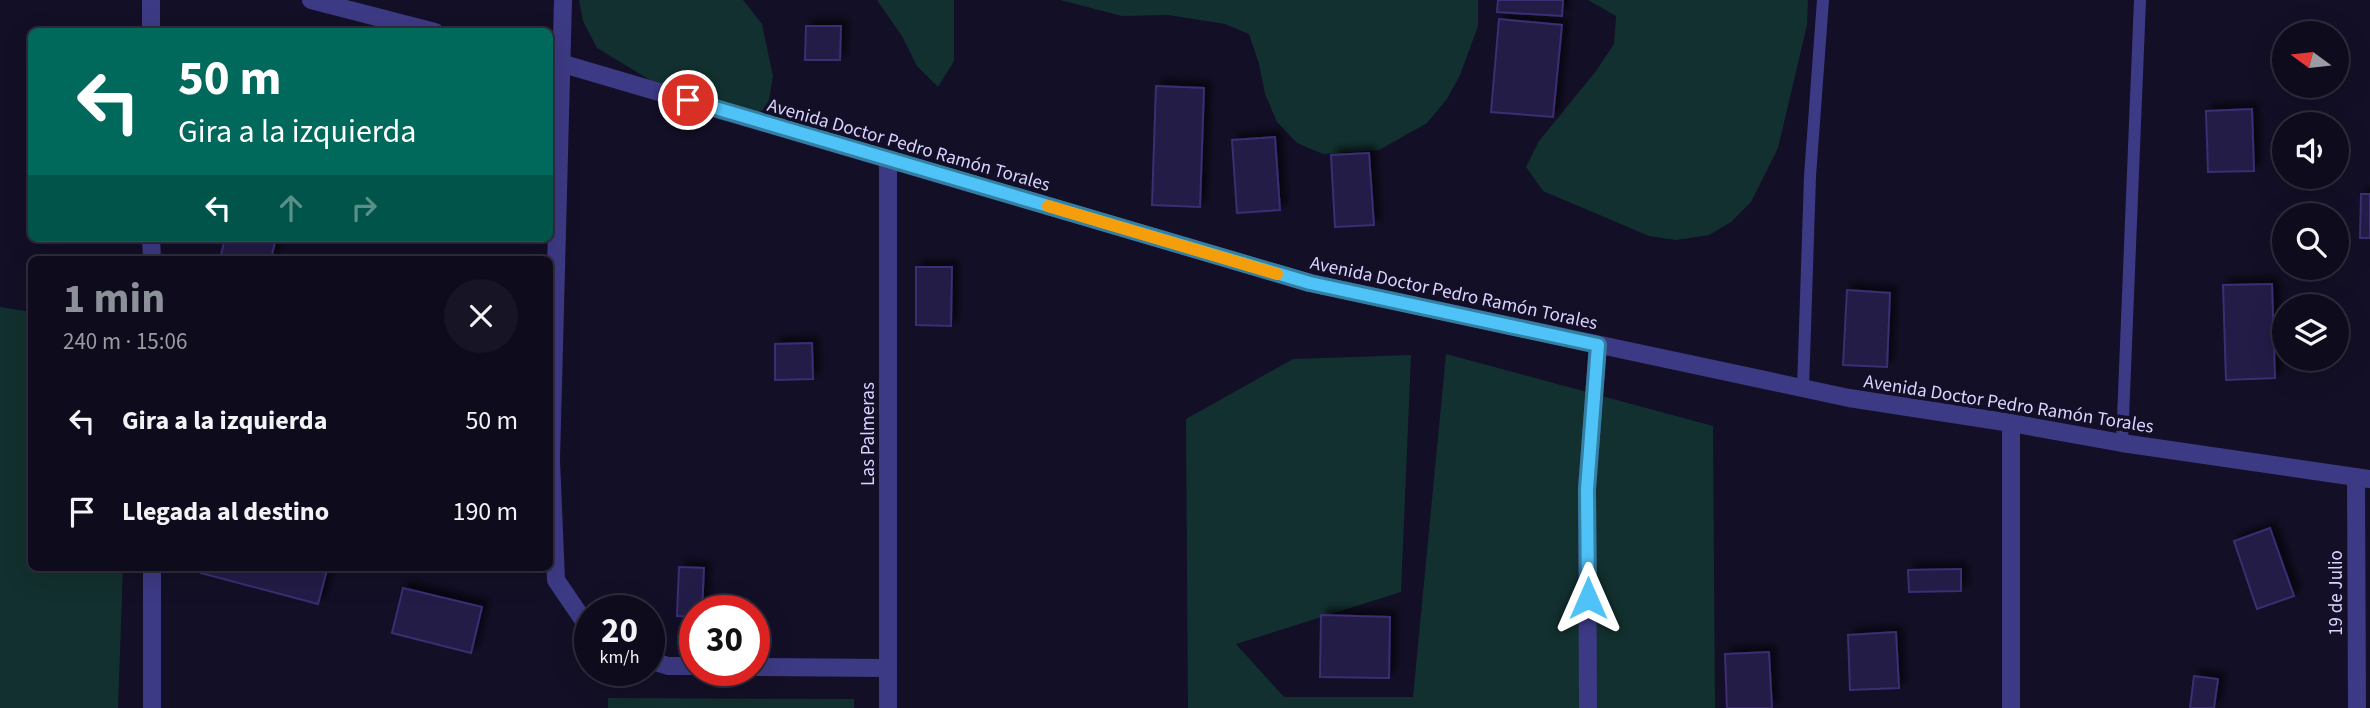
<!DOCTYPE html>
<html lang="es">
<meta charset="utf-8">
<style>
:root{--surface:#0e0b1c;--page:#171425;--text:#f1f3f6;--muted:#9b9ba3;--line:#2e2b3b;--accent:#8c9099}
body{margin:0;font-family:"Source Sans 3",sans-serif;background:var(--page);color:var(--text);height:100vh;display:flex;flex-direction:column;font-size:26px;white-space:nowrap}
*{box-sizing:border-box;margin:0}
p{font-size:23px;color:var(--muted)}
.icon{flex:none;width:38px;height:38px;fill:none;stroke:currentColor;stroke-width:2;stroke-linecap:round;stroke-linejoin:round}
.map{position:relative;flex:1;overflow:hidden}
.sheet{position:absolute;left:28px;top:256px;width:525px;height:315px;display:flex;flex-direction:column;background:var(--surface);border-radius:10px;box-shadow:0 7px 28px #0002,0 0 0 2px var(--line)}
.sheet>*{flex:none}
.top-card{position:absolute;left:28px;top:28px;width:525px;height:214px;border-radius:10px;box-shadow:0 7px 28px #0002,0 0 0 2px var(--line);background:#00695c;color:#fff;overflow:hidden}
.needle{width:46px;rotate:285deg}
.tools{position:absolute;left:2272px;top:21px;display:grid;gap:14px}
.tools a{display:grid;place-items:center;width:77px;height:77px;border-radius:50%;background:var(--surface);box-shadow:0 7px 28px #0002,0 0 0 2px var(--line);font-size:35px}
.speed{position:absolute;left:574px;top:595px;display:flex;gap:14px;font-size:35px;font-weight:700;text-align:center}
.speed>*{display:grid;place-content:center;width:91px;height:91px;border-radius:50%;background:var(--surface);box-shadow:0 7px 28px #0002,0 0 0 2px var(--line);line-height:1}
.speed small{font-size:18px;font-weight:400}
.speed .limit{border:10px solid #d22;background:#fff;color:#111}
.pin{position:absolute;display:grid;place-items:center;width:60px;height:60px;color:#fff;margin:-30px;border:4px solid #fff;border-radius:50%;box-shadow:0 2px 7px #0007}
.me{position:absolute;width:77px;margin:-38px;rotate:0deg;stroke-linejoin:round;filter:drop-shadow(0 0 5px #0008)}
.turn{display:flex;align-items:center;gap:24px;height:147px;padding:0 35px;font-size:32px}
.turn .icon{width:91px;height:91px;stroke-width:2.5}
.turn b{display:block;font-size:49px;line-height:60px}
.lanes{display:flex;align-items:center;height:66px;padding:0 35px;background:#0003;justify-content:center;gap:35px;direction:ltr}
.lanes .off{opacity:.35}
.round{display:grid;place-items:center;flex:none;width:74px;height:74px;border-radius:37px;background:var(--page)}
.head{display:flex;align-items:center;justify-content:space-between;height:119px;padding:0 35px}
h1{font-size:42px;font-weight:700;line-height:52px;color:var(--accent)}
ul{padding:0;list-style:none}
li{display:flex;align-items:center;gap:21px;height:91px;padding:0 35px}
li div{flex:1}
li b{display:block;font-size:26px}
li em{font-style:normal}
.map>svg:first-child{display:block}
.green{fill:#12302f}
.building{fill:#241b47;stroke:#3b2d73;stroke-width:2;filter:url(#shadow)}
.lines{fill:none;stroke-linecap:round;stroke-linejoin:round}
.service{stroke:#3d3a85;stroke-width:12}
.minor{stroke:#3d3a85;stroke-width:18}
.tertiary{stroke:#3d3a85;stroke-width:18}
.route-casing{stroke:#337fa1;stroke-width:18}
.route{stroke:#4fc3f7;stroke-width:12}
.slow{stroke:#f59e0b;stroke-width:12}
.labels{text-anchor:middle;stroke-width:7;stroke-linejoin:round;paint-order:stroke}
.street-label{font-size:19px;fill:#d9d4ff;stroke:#130f26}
</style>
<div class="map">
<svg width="2370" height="708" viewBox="0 0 2370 708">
<defs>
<filter id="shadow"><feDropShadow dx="6" dy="-6" stdDeviation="3.5" flood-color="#0009"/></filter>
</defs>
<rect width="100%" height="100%" fill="#130f26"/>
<!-- green -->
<g class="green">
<polygon points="579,0 743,0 762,24 773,76 768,106 746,123 720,120 696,108 597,48 583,21"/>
<polygon points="877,0 954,0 954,61 938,87 917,66 902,36"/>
<polygon points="1060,0 1478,0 1478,26 1460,75 1447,99 1427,123 1379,150 1323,154 1297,143 1277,122 1265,94 1259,64 1249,34 1225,24 1168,15 1122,16"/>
<polygon points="1588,0 1808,0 1807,25 1778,148 1751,202 1731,222 1709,235 1676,240 1649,236 1543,191 1526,167 1539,141 1596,71 1614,44 1616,16"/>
<polygon points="0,307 31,312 32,567 123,567 118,708 0,708"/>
<polygon points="1446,354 1713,426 1715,708 1188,708 1186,419 1293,359 1411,355 1401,592 1236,644 1284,697 1413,697"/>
<polygon points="608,698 854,699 854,708 608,708"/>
</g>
<!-- building -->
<g class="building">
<polygon points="1498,0 1563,0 1562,16 1497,12"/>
<polygon points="1499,19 1562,25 1553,117 1491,112"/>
<polygon points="806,26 841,26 840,60 805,60"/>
<polygon points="1156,86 1204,88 1200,207 1152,205"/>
<polygon points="2252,109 2254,171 2208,172 2206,111"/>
<polygon points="1275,137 1280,210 1237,213 1232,140"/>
<polygon points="1369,153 1374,225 1335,227 1331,155"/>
<polygon points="2361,194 2370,194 2370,238 2360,238"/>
<polygon points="225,238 276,238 271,259 220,259"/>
<polygon points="916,267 952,267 951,326 916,325"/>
<polygon points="2272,284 2275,378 2226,380 2223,285"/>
<polygon points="1847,290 1890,293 1887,367 1843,365"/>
<polygon points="812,343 813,379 775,380 775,344"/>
<polygon points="2270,528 2294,596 2257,609 2234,541"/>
<polygon points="203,567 315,567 327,570 318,604 201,573"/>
<polygon points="679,567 704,568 702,611 695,611 695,617 677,616"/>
<polygon points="1961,569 1961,591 1909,592 1908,570"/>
<polygon points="403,588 482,607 471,653 392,633"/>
<polygon points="1321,615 1390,617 1389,678 1320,677"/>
<polygon points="1896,632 1899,688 1850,690 1848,635"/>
<polygon points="1769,652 1772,708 1727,708 1725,654"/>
<polygon points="2194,676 2218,679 2214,708 2190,708"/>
</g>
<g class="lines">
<!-- service -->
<g class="service">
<polyline points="1803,389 1810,176 1823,0"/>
<polyline points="2122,443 2140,0"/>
</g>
<!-- minor -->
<g class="minor">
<polyline points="151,0 151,32"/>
<polyline points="563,0 551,460 556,580 590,630"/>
<polyline points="888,159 888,708"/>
<polyline points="151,238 152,259"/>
<polyline points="2011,423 2011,708"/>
<polyline points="2356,477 2357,708"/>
<polyline points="152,567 152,708"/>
<polyline points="649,660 668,666 695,666"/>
<polyline points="754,667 888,668"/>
<polyline points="1588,708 1587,489 1598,345"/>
</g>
<!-- tertiary -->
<g class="tertiary">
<polyline points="311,0 435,32"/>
<polyline points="550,60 1310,283 1849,398 2011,423 2122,443 2370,479"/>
</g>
</g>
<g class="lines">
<!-- route casing -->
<g class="route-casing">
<polyline id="route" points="688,100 1310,283 1598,345 1587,489 1588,598"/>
</g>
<!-- route -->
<use href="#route" class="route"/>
<!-- slow -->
<polyline class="slow" points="1048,206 1277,274"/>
</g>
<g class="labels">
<!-- street labels -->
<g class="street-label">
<text transform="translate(909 144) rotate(16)" y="7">Avenida Doctor Pedro Ramón Torales</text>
<text transform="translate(1454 292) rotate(12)" y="7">Avenida Doctor Pedro Ramón Torales</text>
<text transform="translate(2009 403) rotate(9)" y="7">Avenida Doctor Pedro Ramón Torales</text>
<text transform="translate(867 434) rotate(-90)" y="7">Las Palmeras</text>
<text transform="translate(2335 593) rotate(-90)" y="7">19 de Julio</text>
</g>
</g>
</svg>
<div class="tools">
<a><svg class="needle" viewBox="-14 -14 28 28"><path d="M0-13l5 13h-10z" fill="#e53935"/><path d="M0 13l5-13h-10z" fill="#9b9ba3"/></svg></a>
<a><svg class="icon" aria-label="sound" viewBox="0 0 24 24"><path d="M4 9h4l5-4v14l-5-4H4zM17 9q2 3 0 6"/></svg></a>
<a><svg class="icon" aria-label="search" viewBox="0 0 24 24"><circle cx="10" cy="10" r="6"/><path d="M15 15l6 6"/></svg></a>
<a><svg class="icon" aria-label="layers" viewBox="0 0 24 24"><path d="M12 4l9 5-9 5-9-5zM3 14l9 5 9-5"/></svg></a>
</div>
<div class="speed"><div>20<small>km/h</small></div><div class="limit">30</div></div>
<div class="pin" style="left:688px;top:100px;background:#d93025"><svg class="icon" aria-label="arrive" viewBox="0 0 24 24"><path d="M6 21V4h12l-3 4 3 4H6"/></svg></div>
<svg class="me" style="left:1588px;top:598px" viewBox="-20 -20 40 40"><path d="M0-17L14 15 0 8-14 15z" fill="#4fc3f7" stroke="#fff" stroke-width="4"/></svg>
<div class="top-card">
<div class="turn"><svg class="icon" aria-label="left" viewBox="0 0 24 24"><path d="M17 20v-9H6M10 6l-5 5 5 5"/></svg><div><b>50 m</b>Gira a la izquierda</div></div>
<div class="lanes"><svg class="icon" aria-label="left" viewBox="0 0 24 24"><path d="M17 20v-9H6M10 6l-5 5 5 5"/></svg><svg class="icon off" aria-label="ahead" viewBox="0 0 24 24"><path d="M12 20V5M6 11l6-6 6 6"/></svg><svg class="icon off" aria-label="right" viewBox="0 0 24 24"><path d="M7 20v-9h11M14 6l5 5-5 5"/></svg></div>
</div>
<section class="sheet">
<div class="head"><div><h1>1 min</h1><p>240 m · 15:06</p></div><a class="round"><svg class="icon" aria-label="close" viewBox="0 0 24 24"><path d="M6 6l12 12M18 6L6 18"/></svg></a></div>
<ul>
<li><svg class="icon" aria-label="left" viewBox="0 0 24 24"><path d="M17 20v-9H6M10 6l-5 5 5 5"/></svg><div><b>Gira a la izquierda</b></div><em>50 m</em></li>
<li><svg class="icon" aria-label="arrive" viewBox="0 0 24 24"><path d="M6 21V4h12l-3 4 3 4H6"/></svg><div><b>Llegada al destino</b></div><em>190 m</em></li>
</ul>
</section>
</div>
